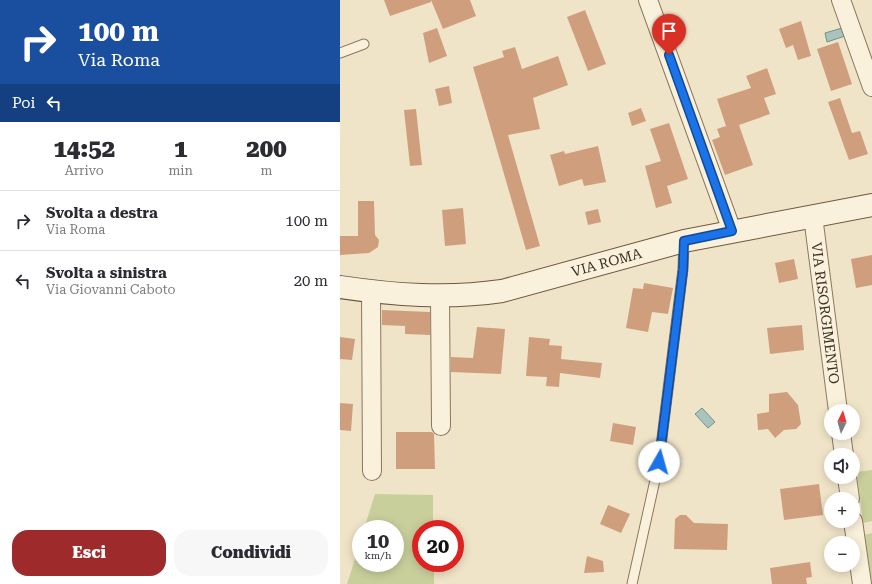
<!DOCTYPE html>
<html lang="it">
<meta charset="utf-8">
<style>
:root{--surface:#fff;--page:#f7f7f7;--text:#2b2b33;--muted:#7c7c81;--line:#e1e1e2;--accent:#9e2a2b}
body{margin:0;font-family:"Roboto Serif",serif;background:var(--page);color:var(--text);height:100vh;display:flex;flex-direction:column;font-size:15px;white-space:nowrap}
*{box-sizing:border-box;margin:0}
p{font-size:13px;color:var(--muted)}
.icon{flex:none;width:22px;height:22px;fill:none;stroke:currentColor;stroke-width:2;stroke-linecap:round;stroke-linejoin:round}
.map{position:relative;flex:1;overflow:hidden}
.drawer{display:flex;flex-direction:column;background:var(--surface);width:340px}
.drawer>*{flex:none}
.guide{background:#1a4fa0;color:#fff;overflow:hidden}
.needle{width:26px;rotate:5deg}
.buttons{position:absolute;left:484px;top:404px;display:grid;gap:8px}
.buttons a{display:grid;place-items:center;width:36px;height:36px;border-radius:50%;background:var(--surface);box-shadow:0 2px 10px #0003;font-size:20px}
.speed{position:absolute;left:12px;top:520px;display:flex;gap:8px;font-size:20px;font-weight:700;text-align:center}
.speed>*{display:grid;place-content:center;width:52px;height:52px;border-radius:50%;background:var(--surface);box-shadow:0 2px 10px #0003;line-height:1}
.speed small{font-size:10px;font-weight:400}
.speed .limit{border:6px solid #d22;background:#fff;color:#111}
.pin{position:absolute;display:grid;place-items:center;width:34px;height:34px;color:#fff;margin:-41px -17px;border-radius:50% 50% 50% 0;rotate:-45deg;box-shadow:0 0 4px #0007}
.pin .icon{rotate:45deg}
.me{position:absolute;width:44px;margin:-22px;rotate:7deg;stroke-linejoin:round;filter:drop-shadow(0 0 3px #0008)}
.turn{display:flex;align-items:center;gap:14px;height:84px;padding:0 12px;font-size:18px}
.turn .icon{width:52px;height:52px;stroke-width:2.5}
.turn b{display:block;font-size:28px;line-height:34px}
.then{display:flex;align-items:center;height:38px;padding:0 12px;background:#0003;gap:8px;font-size:15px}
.eta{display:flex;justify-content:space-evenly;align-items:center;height:68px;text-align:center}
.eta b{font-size:24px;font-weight:800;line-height:28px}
.button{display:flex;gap:8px;margin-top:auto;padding:8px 12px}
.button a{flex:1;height:46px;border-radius:16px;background:var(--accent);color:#fff;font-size:16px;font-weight:800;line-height:46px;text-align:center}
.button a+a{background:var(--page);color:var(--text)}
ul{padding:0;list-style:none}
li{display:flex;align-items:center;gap:12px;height:60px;padding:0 12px;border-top:1px solid var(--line)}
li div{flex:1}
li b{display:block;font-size:15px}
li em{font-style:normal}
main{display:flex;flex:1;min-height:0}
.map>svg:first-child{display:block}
.green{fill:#c9cf9b}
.water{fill:#a9c4bc;stroke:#6f938a}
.building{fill:#cf9f7d}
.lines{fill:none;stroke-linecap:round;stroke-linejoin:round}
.service-casing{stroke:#8d765c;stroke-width:11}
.minor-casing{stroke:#8d765c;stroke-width:20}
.secondary-casing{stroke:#6f573f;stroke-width:24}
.service{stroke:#faf1dc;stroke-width:9}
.minor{stroke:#faf1dc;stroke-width:18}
.secondary{stroke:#faf1dc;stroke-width:22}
.route-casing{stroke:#114b97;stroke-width:10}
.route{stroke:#1a73e8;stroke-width:7}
.labels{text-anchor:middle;stroke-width:3.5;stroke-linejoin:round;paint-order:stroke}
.street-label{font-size:14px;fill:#3d2e20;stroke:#f7eed8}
</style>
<main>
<section class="drawer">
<div class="guide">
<div class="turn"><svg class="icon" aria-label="right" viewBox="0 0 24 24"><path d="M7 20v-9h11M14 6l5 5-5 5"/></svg><div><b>100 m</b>Via Roma</div></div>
<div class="then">Poi<svg class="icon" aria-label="left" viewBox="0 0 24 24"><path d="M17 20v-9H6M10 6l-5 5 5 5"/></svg></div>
</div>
<div class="eta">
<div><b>14:52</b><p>Arrivo</p></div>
<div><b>1</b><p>min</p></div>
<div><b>200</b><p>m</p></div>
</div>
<ul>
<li><svg class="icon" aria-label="right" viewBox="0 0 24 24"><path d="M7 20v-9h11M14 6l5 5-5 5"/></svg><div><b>Svolta a destra</b><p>Via Roma</p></div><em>100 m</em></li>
<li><svg class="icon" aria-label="left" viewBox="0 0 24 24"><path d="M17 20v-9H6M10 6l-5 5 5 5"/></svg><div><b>Svolta a sinistra</b><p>Via Giovanni Caboto</p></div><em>20 m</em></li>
</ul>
<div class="button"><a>Esci</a><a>Condividi</a></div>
</section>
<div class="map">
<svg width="532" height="584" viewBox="0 0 532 584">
<rect width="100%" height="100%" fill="#f0e4c8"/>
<!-- green -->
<g class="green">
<polygon points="532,470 532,521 523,523 517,472"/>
<polygon points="35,494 93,495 93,529 81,529 81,563 94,563 94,584 7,584 21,540 21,563 55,563 55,529 24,529"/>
<polygon points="532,533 532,584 525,535"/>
</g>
<!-- water -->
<g class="water">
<polygon points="502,28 505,36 487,42 485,33"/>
<polygon points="362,408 375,422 368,428 355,414"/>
</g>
<!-- building -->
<g class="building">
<polygon points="44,0 91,0 91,2 50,16"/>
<polygon points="91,0 130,0 136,16 103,29"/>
<polygon points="245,10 266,64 248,71 227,17"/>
<polygon points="461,21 471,56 458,60 453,45 446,48 439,29"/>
<polygon points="97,28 107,56 89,63 83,33"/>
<polygon points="498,42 512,84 491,91 477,49"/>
<polygon points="175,47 182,69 218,56 228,85 193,98 200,129 168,135 200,246 186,250 133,67 164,57 162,51"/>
<polygon points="427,68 436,94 424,98 430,114 399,125 413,165 385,175 372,140 380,137 377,129 386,126 377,99 411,88 406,76"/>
<polygon points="109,86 112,103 99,106 95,89"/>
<polygon points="500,98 512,133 520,131 528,154 509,160 488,102"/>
<polygon points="301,108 306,121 292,126 288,113"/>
<polygon points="76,109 82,165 70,166 64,110"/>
<polygon points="329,123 348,179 327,186 332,203 316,208 305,166 321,161 310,129"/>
<polygon points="258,146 266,182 244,186 242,179 219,186 210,155 224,151 225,154"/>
<polygon points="18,201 34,201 35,235 39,240 38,247 29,253 0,255 0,236 18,236"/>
<polygon points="123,208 126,244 105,246 102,210"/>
<polygon points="258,209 261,222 248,225 245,212"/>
<polygon points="532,255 532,285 516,288 511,259"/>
<polygon points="454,259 458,279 439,283 435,263"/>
<polygon points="304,283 333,288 328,314 312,312 308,332 286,328 293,288 303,289"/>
<polygon points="42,310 90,312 90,335 65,334 65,326 42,325"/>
<polygon points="462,325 464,350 430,354 427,328"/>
<polygon points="137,327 165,329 161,374 111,372 111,357 133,358"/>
<polygon points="0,337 15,339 12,360 0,359"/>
<polygon points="189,337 210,339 209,345 222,346 221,359 262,363 260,378 220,373 219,387 206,386 207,377 186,376"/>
<polygon points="447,392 458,405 461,424 456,429 444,430 435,438 428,429 418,430 417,414 429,412 429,394"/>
<polygon points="0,403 13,404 11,431 0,430"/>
<polygon points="273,423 296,427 293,445 270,441"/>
<polygon points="56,432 92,432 94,434 95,469 56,469"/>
<polygon points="479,484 483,515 444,520 440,489"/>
<polygon points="268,505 290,514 281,533 260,524"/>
<polygon points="340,515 346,515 354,523 388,524 387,550 334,549 335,519"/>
<polygon points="247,556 263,561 264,572 244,573"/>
<polygon points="470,562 472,577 466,578 467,584 432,584 430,568"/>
</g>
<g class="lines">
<!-- service casing -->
<g class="service-casing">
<g id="service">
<polyline points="0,53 24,44"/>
<polyline points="292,584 319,462 343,269 344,241"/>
</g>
</g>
<!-- minor casing -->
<g class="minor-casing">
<g id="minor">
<polyline points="308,0 392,231"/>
<polyline points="501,0 532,87"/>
<path id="s1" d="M473,216L498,411"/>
<polyline points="31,292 32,471"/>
<polyline points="100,297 101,426"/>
<polyline points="501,433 504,455"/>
<polyline points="507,477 510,499"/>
<polyline points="513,521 522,584"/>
</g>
</g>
<!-- secondary casing -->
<g class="secondary-casing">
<g id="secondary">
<path id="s2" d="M0,287C54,295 107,299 162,291L344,241L532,205"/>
</g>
</g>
<!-- service -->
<use href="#service" class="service"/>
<!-- minor -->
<use href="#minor" class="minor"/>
<!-- secondary -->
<use href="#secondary" class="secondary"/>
</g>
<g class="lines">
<!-- route casing -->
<g class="route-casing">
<polyline id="route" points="319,462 343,270 344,241 392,231 329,55"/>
</g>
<!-- route -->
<use href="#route" class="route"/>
</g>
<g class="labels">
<!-- street labels -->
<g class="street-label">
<text dy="5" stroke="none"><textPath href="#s2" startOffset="271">VIA ROMA</textPath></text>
<text dy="5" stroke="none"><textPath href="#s1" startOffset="98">VIA RISORGIMENTO</textPath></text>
</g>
</g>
</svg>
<div class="buttons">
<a><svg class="needle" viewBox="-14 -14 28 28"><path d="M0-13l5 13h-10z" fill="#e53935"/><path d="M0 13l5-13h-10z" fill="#7c7c81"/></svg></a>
<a><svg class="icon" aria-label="sound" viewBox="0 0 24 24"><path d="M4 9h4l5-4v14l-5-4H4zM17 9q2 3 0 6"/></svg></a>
<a>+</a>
<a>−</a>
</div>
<div class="speed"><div>10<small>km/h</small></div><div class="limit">20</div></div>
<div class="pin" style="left:329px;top:55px;background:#d93025"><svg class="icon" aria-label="arrive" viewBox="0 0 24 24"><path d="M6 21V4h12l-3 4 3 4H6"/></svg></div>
<svg class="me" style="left:319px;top:462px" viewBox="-20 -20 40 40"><circle r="19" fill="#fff"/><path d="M0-13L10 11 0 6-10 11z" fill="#1a73e8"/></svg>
</div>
</main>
